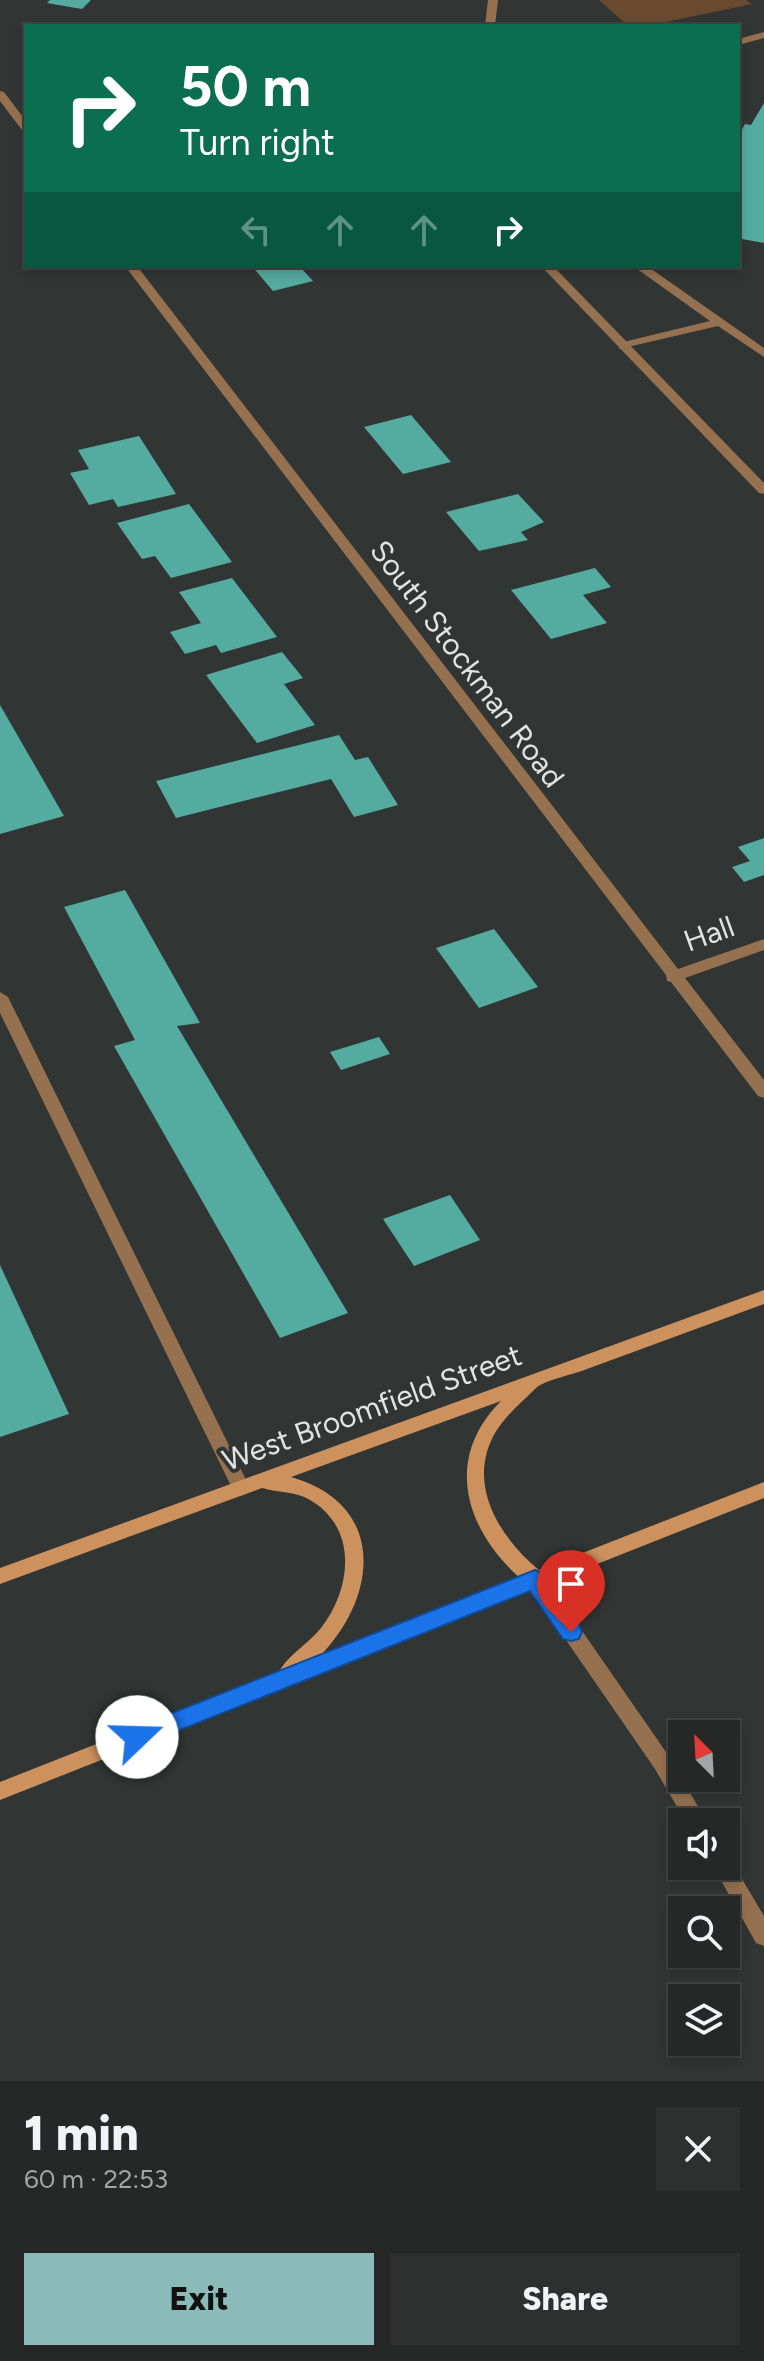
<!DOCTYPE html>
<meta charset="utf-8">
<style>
:root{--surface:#252827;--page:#2d302f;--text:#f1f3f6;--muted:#a3a6a7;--line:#424444;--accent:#8bbbb9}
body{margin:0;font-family:Figtree,sans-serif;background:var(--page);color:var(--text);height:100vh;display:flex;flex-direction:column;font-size:30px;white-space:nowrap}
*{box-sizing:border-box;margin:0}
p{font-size:26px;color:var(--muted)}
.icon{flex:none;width:44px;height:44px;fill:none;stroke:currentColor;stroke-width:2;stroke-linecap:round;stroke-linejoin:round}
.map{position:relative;height:2081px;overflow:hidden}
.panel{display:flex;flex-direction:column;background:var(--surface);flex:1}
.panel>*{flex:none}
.hud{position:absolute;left:24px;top:24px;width:716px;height:244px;border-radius:0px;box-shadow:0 4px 12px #0003,0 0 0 2px var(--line);background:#0b6e4f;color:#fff;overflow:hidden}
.needle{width:52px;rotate:336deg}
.buttons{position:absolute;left:668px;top:1720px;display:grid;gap:16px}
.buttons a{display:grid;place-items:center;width:72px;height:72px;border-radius:0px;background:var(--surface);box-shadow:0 4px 12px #0003,0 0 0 2px var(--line);font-size:40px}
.pin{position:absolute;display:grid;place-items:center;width:68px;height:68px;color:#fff;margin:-82px -34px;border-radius:50% 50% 50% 0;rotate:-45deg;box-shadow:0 0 8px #0007}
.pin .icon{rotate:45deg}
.me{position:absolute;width:88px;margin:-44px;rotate:69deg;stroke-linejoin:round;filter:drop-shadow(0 0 6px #0008)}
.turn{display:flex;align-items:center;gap:28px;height:168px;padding:0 24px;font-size:36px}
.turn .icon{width:104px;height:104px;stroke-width:2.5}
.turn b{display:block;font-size:56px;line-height:68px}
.lanes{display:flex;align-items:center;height:76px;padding:0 24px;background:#0003;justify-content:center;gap:40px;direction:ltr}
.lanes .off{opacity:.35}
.round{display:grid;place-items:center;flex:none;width:84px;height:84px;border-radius:0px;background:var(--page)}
.summary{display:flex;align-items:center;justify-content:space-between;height:136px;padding:0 24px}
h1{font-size:48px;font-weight:800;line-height:60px}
.cta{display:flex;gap:16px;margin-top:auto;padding:16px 24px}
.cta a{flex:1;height:92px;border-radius:0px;background:var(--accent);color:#111;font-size:32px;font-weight:800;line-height:92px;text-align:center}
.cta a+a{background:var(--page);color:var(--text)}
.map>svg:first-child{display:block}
.green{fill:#6a4a2e}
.building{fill:#54aba0}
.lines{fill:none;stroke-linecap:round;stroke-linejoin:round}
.service{fill:#967150;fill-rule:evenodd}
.minor{fill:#967150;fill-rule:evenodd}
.tertiary{fill:#967150;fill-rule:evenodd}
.secondary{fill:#cd915d;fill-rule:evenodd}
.route{fill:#1a73e8;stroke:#114b97;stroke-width:2}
.labels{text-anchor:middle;stroke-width:8;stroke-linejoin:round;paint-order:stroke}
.street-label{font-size:30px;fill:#e1e4e3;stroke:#313534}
</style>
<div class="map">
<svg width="764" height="2081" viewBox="0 0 764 2081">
<rect width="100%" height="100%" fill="#313534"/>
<!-- green -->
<polygon class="green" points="599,0 746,0 752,4 647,26 628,26"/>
<!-- building -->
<g class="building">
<polygon points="50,0 91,0 82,9 47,3"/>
<polygon points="764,103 764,243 742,239 738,245 738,137 745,124 751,125"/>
<polygon points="252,266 299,266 313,281 273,291"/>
<polygon points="411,415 451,462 403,474 364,427"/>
<polygon points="139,436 176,494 118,507 113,499 89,505 70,473 89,469 78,450"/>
<polygon points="518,494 544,522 521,532 528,540 479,551 446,512"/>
<polygon points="189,504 232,562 171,578 155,556 142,559 117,523"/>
<polygon points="595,568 611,587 583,595 607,623 551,639 511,590"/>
<polygon points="232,578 277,637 221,653 216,645 185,654 170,632 201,623 179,592"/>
<polygon points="282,652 303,678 284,684 315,725 257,743 206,675"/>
<polygon points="0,705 64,816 0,834"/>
<polygon points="339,735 355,760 368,757 398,805 354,817 331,779 176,818 156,781"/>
<polygon points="764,838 764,875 744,882 732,867 750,861 738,847"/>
<polygon points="125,890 200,1023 177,1026 348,1313 280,1338 114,1046 135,1040 64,907"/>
<polygon points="494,929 538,987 479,1008 436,948"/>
<polygon points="379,1037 390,1054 341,1070 330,1052"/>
<polygon points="450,1195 480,1240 414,1266 383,1219"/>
<polygon points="0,1265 69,1414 0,1437"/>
</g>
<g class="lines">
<!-- service -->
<g class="service">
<polygon points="764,32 764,38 738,45 738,39"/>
<polygon points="633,266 647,266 764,348 764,357 718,326 619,349 619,343 710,321"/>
<polygon points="0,992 8,997 250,1488 248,1493 241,1496 234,1493 232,1488 0,1013"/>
</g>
<!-- minor -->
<g class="minor">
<polygon points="0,91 4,92 26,121 26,131 22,130 0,101"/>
<polygon points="125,266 137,266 678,969 764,939 764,950 685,978 764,1080 764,1098 758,1096 671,982 667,981 666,975"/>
<polygon points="535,1571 542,1573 666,1752 682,1746 682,1764 675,1767 707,1822 686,1822 655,1769 528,1585 525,1579 528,1573"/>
<polygon points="726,1858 730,1859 764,1916 764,1946 756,1943 713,1866 726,1866"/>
</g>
<!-- tertiary -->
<g class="tertiary">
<polygon points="488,0 498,0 495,26 485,26"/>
<polygon points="541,266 553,266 764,483 764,494 759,493"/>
</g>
<!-- secondary -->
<path class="secondary" d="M764,1290V1304C705,1326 646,1347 587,1369C575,1374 545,1380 536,1388C523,1401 505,1416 495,1433C466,1484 499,1537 539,1570L764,1482V1498L0,1800V1782L279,1672C287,1656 309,1643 321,1628C352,1588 358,1528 310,1500C295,1491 278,1493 262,1488L0,1584V1568ZM501,1401C444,1458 464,1528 520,1578L320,1656C379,1595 386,1504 291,1477Z"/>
</g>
<!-- route -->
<polygon class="route" points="535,1570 543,1573 579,1625 582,1632 579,1639 571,1641 563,1639 530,1591 137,1747 129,1744 126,1737 129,1730"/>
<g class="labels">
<!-- street labels -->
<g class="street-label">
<text transform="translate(467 664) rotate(53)" y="10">South Stockman Road</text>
<text transform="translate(709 934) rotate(-20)" y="10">Hall</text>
<text transform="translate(372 1408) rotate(-20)" y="10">West Broomfield Street</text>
</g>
</g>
</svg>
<div class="buttons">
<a><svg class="needle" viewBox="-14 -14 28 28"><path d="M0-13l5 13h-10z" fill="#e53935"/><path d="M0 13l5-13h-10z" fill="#a3a6a7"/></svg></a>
<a><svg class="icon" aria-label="sound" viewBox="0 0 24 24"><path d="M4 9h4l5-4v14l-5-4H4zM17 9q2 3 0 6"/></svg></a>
<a><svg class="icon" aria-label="search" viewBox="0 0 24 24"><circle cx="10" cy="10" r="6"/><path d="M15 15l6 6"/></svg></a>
<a><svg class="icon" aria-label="layers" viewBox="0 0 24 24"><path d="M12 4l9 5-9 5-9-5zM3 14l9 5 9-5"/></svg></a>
</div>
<div class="pin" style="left:571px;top:1632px;background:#d93025"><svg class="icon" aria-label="arrive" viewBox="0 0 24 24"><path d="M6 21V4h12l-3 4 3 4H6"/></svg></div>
<svg class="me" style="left:137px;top:1737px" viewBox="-20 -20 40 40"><circle r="19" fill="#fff"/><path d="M0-13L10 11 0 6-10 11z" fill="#1a73e8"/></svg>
<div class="hud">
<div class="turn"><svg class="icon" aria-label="right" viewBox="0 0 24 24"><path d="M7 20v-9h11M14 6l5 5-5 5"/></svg><div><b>50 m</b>Turn right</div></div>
<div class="lanes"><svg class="icon off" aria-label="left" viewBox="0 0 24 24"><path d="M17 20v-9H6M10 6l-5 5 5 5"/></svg><svg class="icon off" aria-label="ahead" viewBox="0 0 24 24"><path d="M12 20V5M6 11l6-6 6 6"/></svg><svg class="icon off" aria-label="ahead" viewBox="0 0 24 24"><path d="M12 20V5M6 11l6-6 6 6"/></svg><svg class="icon" aria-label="right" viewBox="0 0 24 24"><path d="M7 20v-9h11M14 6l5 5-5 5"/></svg></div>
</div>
</div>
<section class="panel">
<div class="summary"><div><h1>1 min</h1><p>60 m · 22:53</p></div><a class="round"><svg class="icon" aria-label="close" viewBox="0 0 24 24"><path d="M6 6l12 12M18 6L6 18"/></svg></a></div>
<div class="cta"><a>Exit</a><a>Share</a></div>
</section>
